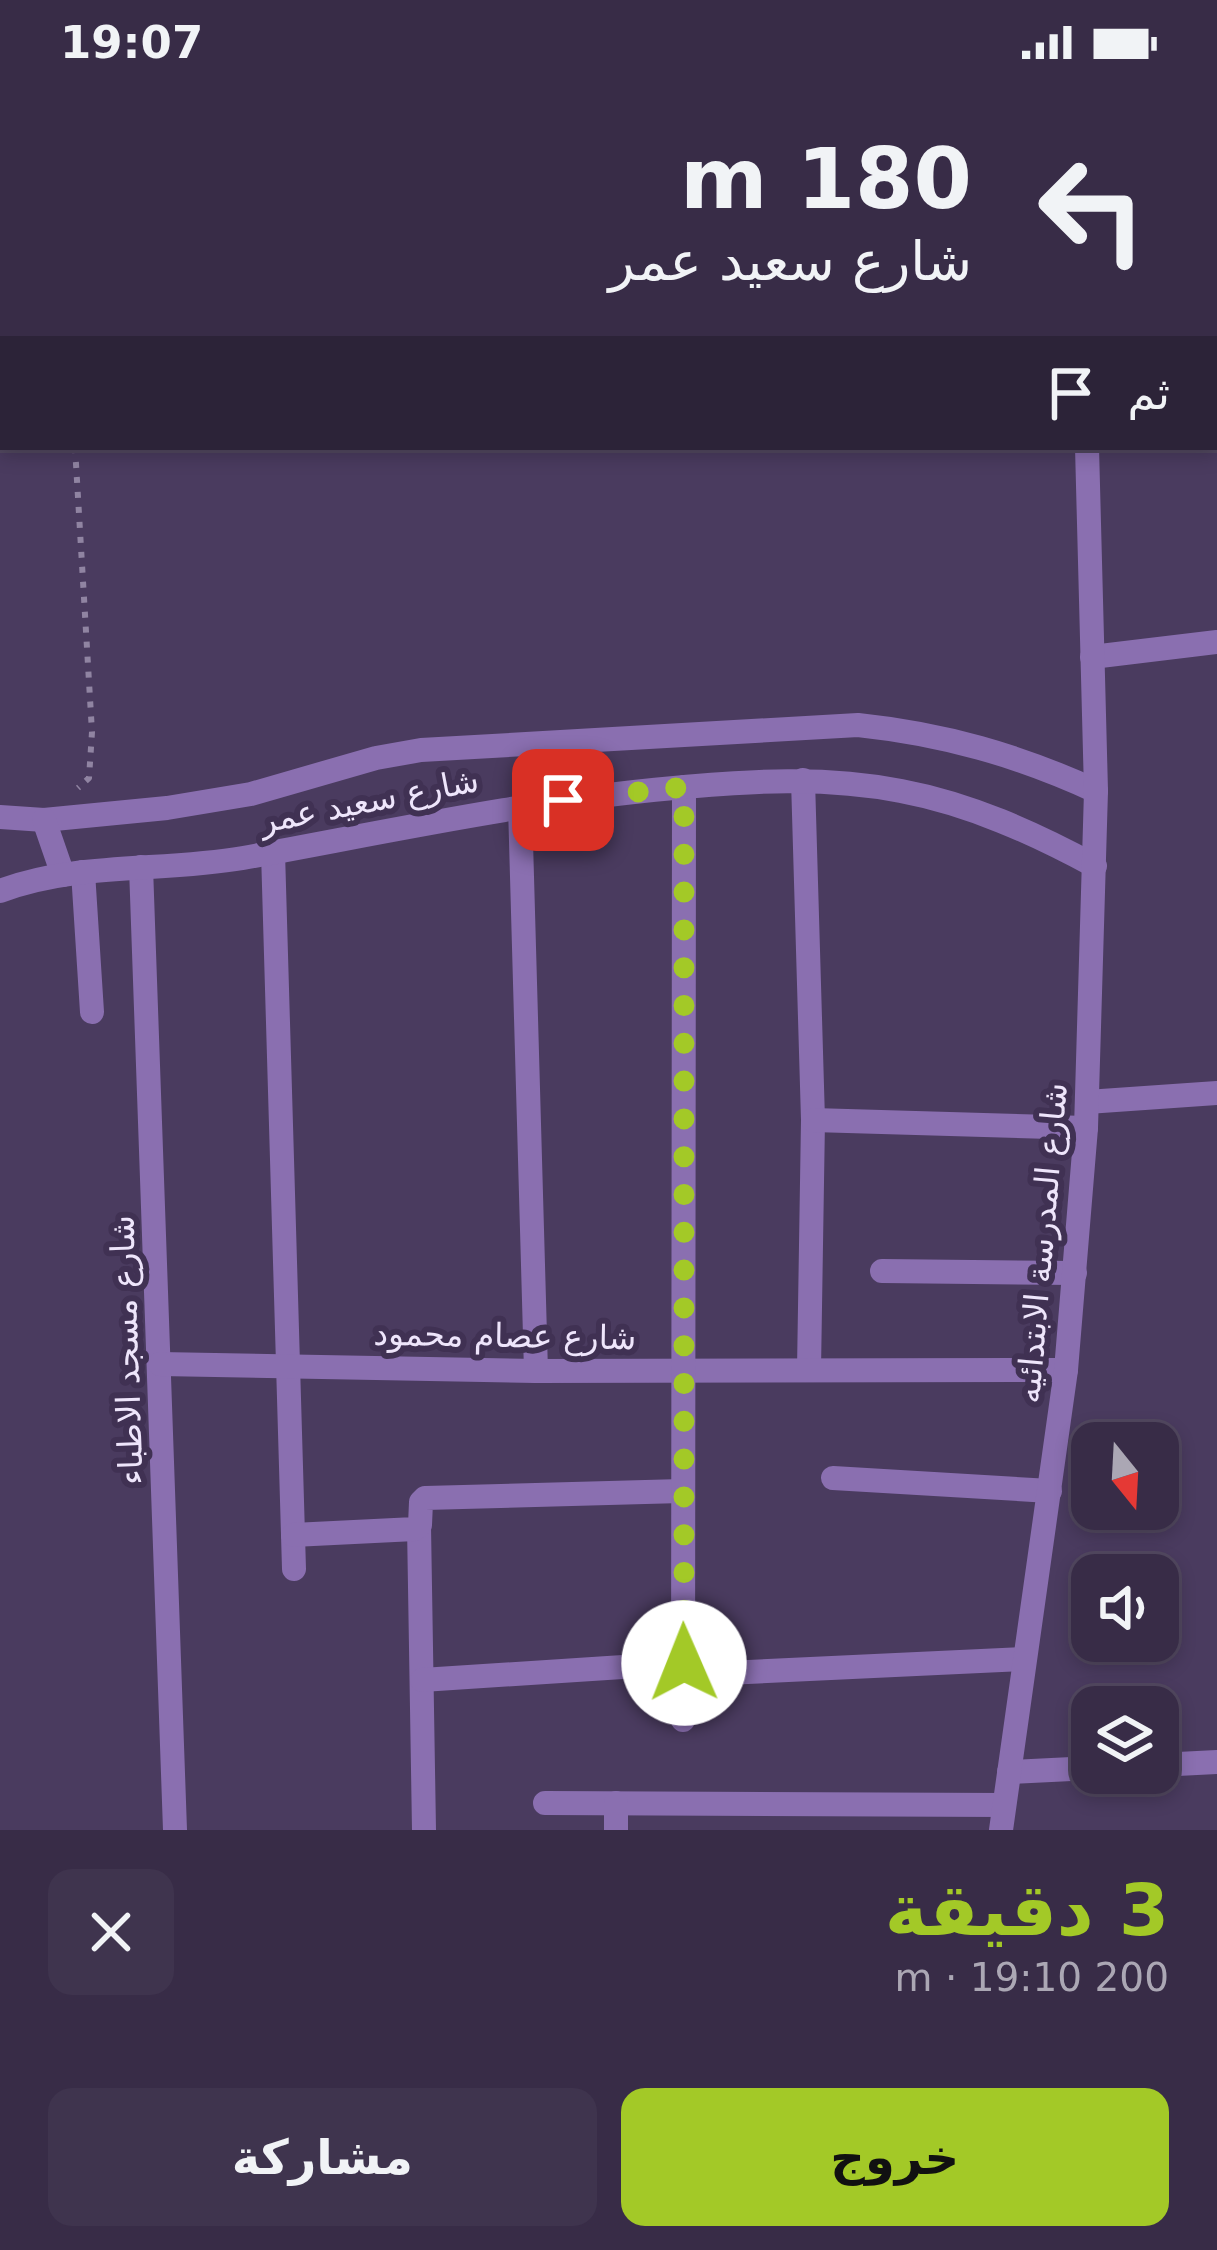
<!DOCTYPE html>
<html lang="ar">
<meta charset="utf-8">
<style>
:root{--surface:#382c47;--page:#3f344e;--text:#f1f3f6;--muted:#aba7b4;--line:#524860;--accent:#a3c927}
body{margin:0;font-family:"DejaVu Sans",Cairo,sans-serif;background:var(--page);color:var(--text);direction:rtl;height:100vh;display:flex;flex-direction:column;font-size:45px;white-space:nowrap}
*{box-sizing:border-box;margin:0}
p{font-size:39px;color:var(--muted)}
.icon{flex:none;width:66px;height:66px;fill:none;stroke:currentColor;stroke-width:2;stroke-linecap:round;stroke-linejoin:round}
.map{position:relative;height:1746px;overflow:hidden;direction:ltr}
.side{display:flex;flex-direction:column;background:var(--surface);flex:1}
.side>*{flex:none}
.guide{position:absolute;left:0px;top:0px;width:1218px;height:366px;box-shadow:0 6px 18px #0003,0 0 0 3px var(--line);direction:rtl;background:#382c47;color:var(--text);overflow:hidden}
.needle{width:78px;rotate:162deg}
.fabs{position:absolute;left:1071px;top:1338px;display:grid;gap:24px}
.fabs a{display:grid;place-items:center;width:108px;height:108px;border-radius:24px;background:var(--surface);box-shadow:0 6px 18px #0003,0 0 0 3px var(--line);font-size:60px}
.pin{position:absolute;display:grid;place-items:center;width:102px;height:102px;color:#fff;margin:-51px;border-radius:24px;box-shadow:0 6px 18px #0006}
.me{position:absolute;width:132px;margin:-66px;rotate:359deg;stroke-linejoin:round;filter:drop-shadow(0 0 9px #0008)}
.turn{display:flex;align-items:center;gap:42px;height:252px;padding:0 48px;font-size:54px}
.turn .icon{width:156px;height:156px;stroke-width:2.5}
.turn b{display:block;font-size:84px;line-height:102px}
.then{display:flex;align-items:center;height:114px;padding:0 48px;background:#0003;gap:24px;font-size:45px}
.round{display:grid;place-items:center;flex:none;width:126px;height:126px;border-radius:24px;background:var(--page)}
.overview{display:flex;align-items:center;justify-content:space-between;height:204px;padding:0 48px}
h1{font-size:72px;font-weight:600;line-height:90px;color:var(--accent)}
.action{display:flex;gap:24px;margin-top:auto;padding:24px 48px}
.action a{flex:1;height:138px;border-radius:24px;background:var(--accent);color:#111;font-size:48px;font-weight:600;line-height:138px;text-align:center}
.action a+a{background:var(--page);color:var(--text)}
.status{display:flex;justify-content:space-between;align-items:center;height:84px;padding:0 60px;background:var(--surface);direction:ltr}
.status svg{height:33px;fill:currentColor}
.map>svg:first-child{display:block}
.lines{fill:none;stroke-linecap:round;stroke-linejoin:round}
.path{stroke:#9084a2;stroke-width:6;stroke-dasharray:6 9;stroke-linecap:butt}
.minor{stroke:#8a6fb0;stroke-width:24}
.tertiary{stroke:#8a6fb0;stroke-width:24}
.route{stroke:#a3c927;stroke-width:21;stroke-dasharray:0 37.8}
.labels{text-anchor:middle;stroke-width:12;stroke-linejoin:round;paint-order:stroke}
.street-label{font-size:33px;fill:#eee5fb;stroke:#403153}
</style>
<div class="status"><b>19:07</b><svg viewBox="0 0 49 12"><path d="M0 12V9h3v3zM5 12V6h3v6zM10 12V3h3v9zM15 12V0h3v12zM26 1h20v11H26zM47 4h2v5h-2z"/></svg></div>
<div class="map">
<svg width="1217" height="1746" viewBox="0 0 1217 1746">
<rect width="100%" height="100%" fill="#4a3b5f"/>
<g class="lines">
<!-- path -->
<g class="path">
<polyline points="19,0 20,3"/>
<polyline points="75,363 92,648 89,694 78,704"/>
</g>
<!-- minor -->
<g class="minor">
<polyline points="1092,573 1217,558"/>
<polyline points="803,696 813,1036 809,1286"/>
<polyline points="520,722 536,1287"/>
<path d="M0,733L44,736L167,724L251,710L376,674L421,666L858,641C943,650 1018,671 1096,707"/>
<polyline points="44,736 63,791"/>
<polyline points="273,768 294,1485"/>
<polyline points="141,783 175,1746"/>
<polyline points="83,788 92,928"/>
<polyline points="1087,1018 1217,1009"/>
<polyline points="813,1036 1086,1044"/>
<polyline points="882,1187 1075,1189"/>
<polyline points="160,1280 536,1287 1066,1286"/>
<polyline points="833,1394 1050,1407"/>
<polyline points="419,1442 424,1746"/>
<polyline points="293,1451 415,1445 420,1441 421,1418 425,1414 682,1407"/>
<polyline points="683,1591 1023,1575"/>
<polyline points="422,1596 684,1579"/>
<polyline points="683,1636 684,703"/>
<polyline points="1158,1681 1217,1678"/>
<polyline points="1009,1688 1092,1684"/>
<polyline points="545,1719 1004,1721"/>
<polyline points="616,1746 616,1719"/>
</g>
<!-- tertiary -->
<g class="tertiary">
<polyline points="1062,0 1062,3"/>
<path d="M0,807C77,778 162,788 243,774C386,748 528,717 674,704C750,697 825,692 901,707C970,720 1034,749 1095,782"/>
<polyline points="1001,1746 1066,1286 1086,1044 1096,707 1087,363"/>
</g>
</g>
<g class="lines">
<!-- route -->
<polyline class="route" points="563,716 684,703 684,1579"/>
</g>
<g class="labels">
<!-- street labels -->
<g class="street-label">
<text transform="translate(369 716) rotate(-11)" y="12">شارع سعيد عمر</text>
<text transform="translate(1041 1159) rotate(-85)" y="12">شارع المدرسة الابتدائيه</text>
<text transform="translate(505 1251) rotate(1)" y="12">شارع عصام محمود</text>
<text transform="translate(126 1266) rotate(-92)" y="12">شارع مسجد الاطباء</text>
</g>
</g>
</svg>
<div class="fabs">
<a><svg class="needle" viewBox="-14 -14 28 28"><path d="M0-13l5 13h-10z" fill="#e53935"/><path d="M0 13l5-13h-10z" fill="#aba7b4"/></svg></a>
<a><svg class="icon" aria-label="sound" viewBox="0 0 24 24"><path d="M4 9h4l5-4v14l-5-4H4zM17 9q2 3 0 6"/></svg></a>
<a><svg class="icon" aria-label="layers" viewBox="0 0 24 24"><path d="M12 4l9 5-9 5-9-5zM3 14l9 5 9-5"/></svg></a>
</div>
<div class="pin" style="left:563px;top:716px;background:#d93025"><svg class="icon" aria-label="arrive" viewBox="0 0 24 24"><path d="M6 21V4h12l-3 4 3 4H6"/></svg></div>
<svg class="me" style="left:684px;top:1579px" viewBox="-20 -20 40 40"><circle r="19" fill="#fff"/><path d="M0-13L10 11 0 6-10 11z" fill="#a3c927"/></svg>
<div class="guide">
<div class="turn"><svg class="icon" aria-label="left" viewBox="0 0 24 24"><path d="M17 20v-9H6M10 6l-5 5 5 5"/></svg><div><b>180 m</b>شارع سعيد عمر</div></div>
<div class="then">ثم<svg class="icon" aria-label="arrive" viewBox="0 0 24 24"><path d="M6 21V4h12l-3 4 3 4H6"/></svg></div>
</div>
</div>
<section class="side">
<div class="overview"><div><h1>3 دقيقة</h1><p>200 m · 19:10</p></div><a class="round"><svg class="icon" aria-label="close" viewBox="0 0 24 24"><path d="M6 6l12 12M18 6L6 18"/></svg></a></div>
<div class="action"><a>خروج</a><a>مشاركة</a></div>
</section>
